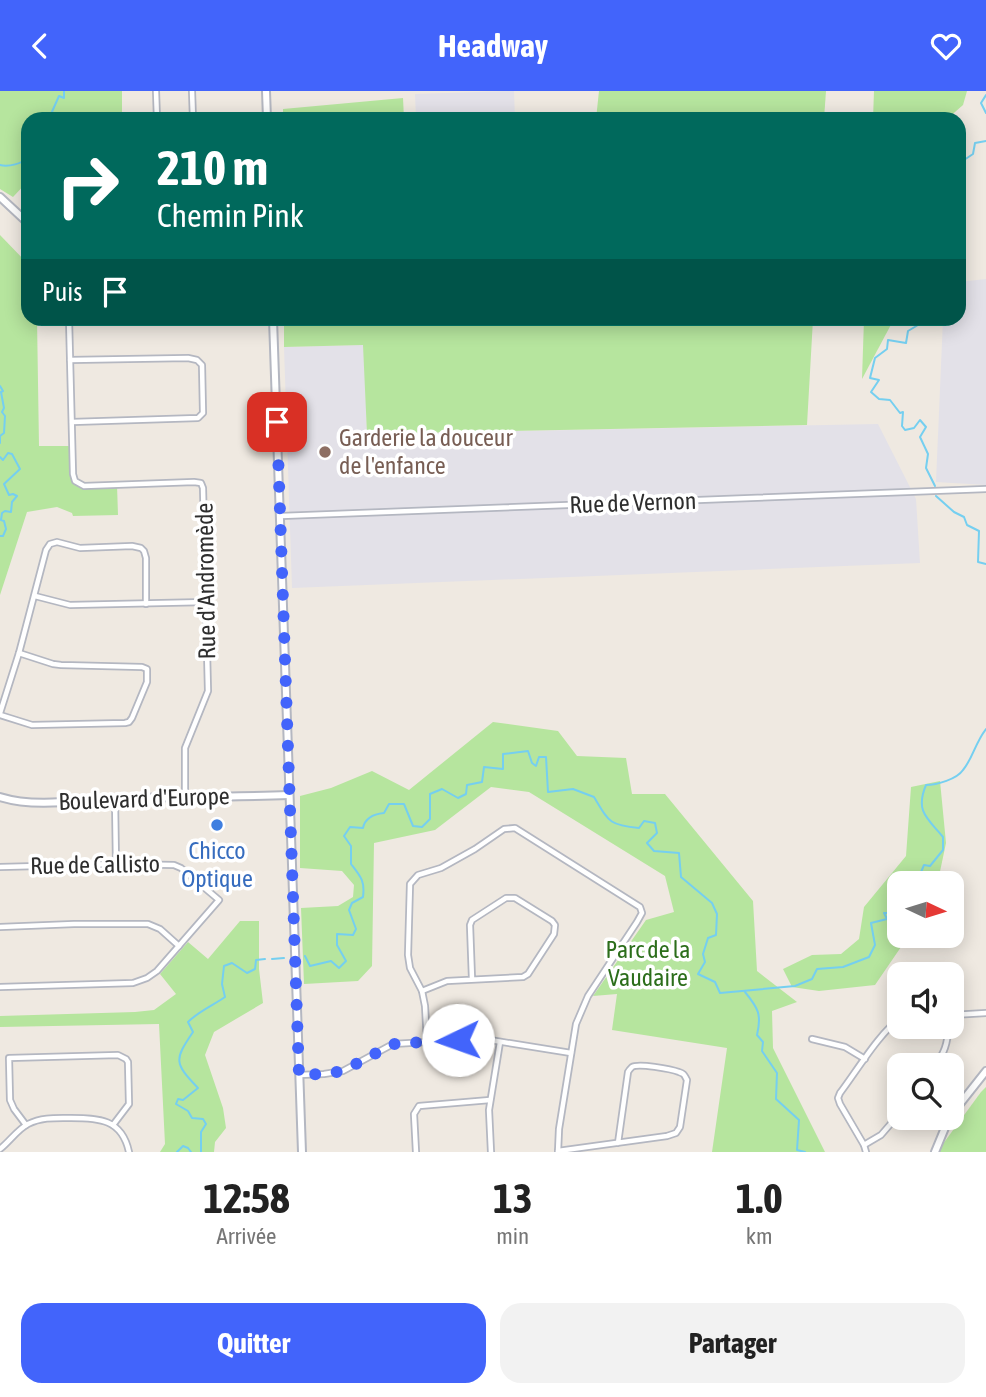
<!DOCTYPE html>
<html lang="fr">
<meta charset="utf-8">
<style>
:root{--surface:#fff;--page:#f2f2f2;--text:#222;--muted:#767676;--accent:#4264fb}
body{margin:0;font-family:"Asap Condensed",sans-serif;background:var(--page);color:var(--text);height:100vh;display:flex;flex-direction:column;font-size:26px;white-space:nowrap}
*{box-sizing:border-box;margin:0}
p{font-size:23px;color:var(--muted)}
.icon{flex:none;width:38px;height:38px;fill:none;stroke:currentColor;stroke-width:2;stroke-linecap:round;stroke-linejoin:round}
.map{position:relative;height:1061px;overflow:hidden}
.side{display:flex;flex-direction:column;background:var(--surface);flex:1}
.side>*{flex:none}
.guide{position:absolute;left:21px;top:21px;width:945px;height:214px;border-radius:21px;box-shadow:0 4px 18px #0003;background:#00695c;color:#fff;overflow:hidden}
.needle{width:46px;rotate:94deg}
.fabs{position:absolute;left:887px;top:780px;display:grid;gap:14px}
.fabs a{display:grid;place-items:center;width:77px;height:77px;border-radius:14px;background:var(--surface);box-shadow:0 4px 18px #0003;font-size:35px}
.pin{position:absolute;display:grid;place-items:center;width:60px;height:60px;color:#fff;margin:-30px;border-radius:14px;box-shadow:0 4px 10px #0006}
.me{position:absolute;width:77px;margin:-38px;rotate:267deg;stroke-linejoin:round;filter:drop-shadow(0 0 5px #0008)}
.turn{display:flex;align-items:center;gap:24px;height:147px;padding:0 21px;font-size:32px}
.turn .icon{width:91px;height:91px;stroke-width:2.5}
.turn b{display:block;font-size:49px;line-height:60px}
.then{display:flex;align-items:center;height:66px;padding:0 21px;background:#0003;gap:14px;font-size:26px}
.eta{display:flex;justify-content:space-evenly;align-items:center;height:119px;text-align:center}
.eta b{font-size:42px;font-weight:700;line-height:49px}
.primary-button{display:flex;gap:14px;margin-top:auto;padding:14px 21px}
.primary-button a{flex:1;height:80px;border-radius:21px;background:var(--accent);color:#fff;font-size:28px;font-weight:700;line-height:80px;text-align:center}
.primary-button a+a{background:var(--page);color:var(--text)}
header{display:flex;justify-content:space-between;align-items:center;height:91px;padding:0 21px;background:var(--accent);color:#fff;font-size:32px;font-weight:700}
.map>svg:first-child{display:block}
.industrial{fill:#e3e1e8}
.green{fill:#b6e59e}
.lines{fill:none;stroke-linecap:round;stroke-linejoin:round}
.stream{stroke:#75cff0;stroke-width:2}
.street-casing{stroke:#b4b7c1;stroke-width:8}
.secondary-casing{stroke:#b4b7c1;stroke-width:10}
.street{stroke:#fff;stroke-width:4.5}
.secondary{stroke:#fff;stroke-width:6}
.route{stroke:#4264fb;stroke-width:12;stroke-dasharray:0 21.6}
.education-dot{fill:#8d6e63;stroke:#fff;stroke-width:2.5}
.shop-dot{fill:#3f7fe0;stroke:#fff;stroke-width:2.5}
.labels{text-anchor:middle;stroke-width:7;stroke-linejoin:round;paint-order:stroke}
.education-label{font-size:24px;fill:#785e54;stroke:#fff;text-anchor:start}
.street-label{font-size:24px;fill:#2e2e2e;stroke:#fff}
.shop-label{font-size:24px;fill:#366cbe;stroke:#fff}
.park-label{font-size:24px;fill:#2c6e1b;stroke:#fff}
</style>
<header><svg class="icon" aria-label="back" viewBox="0 0 24 24"><path d="M15 5l-7 7 7 7"/></svg>Headway<svg class="icon" aria-label="heart" viewBox="0 0 24 24"><path d="M12 20l-8-8c-3-5 5-10 8-4 3-6 11-1 8 4z"/></svg></header>
<div class="map">
<svg width="986" height="1061" viewBox="0 0 986 1061">
<rect width="100%" height="100%" fill="#efe9e1"/>
<!-- industrial -->
<g class="industrial">
<polygon points="514,0 515,28 416,28 415,3"/>
<polygon points="986,188 986,394 936,391 943,228 959,228 959,191"/>
<polygon points="364,254 367,343 878,333 916,408 920,472 292,497 284,256"/>
</g>
<!-- green -->
<g class="green">
<polygon points="0,0 122,0 122,28 28,28 28,90 13,106 0,98"/>
<polygon points="599,0 826,0 824,28 596,28"/>
<polygon points="874,0 967,0 963,14 947,28 873,28"/>
<polygon points="403,7 404,28 283,28 283,18"/>
<polygon points="0,144 28,173 28,228 37,228 39,355 72,355 73,383 80,394 117,394 118,424 73,425 72,422 57,416 27,421 0,504"/>
<polygon points="284,228 813,228 807,334 367,343 363,254 284,256"/>
<polygon points="864,228 894,228 862,288"/>
<polygon points="493,631 558,640 577,665 626,667 632,703 665,703 753,810 757,880 797,911 772,920 773,957 825,1061 712,1061 727,957 612,939 617,903 593,905 646,829 674,821 665,785 529,701 491,696 435,739 374,752 372,875 358,890 304,893 301,817 338,815 353,806 354,794 342,780 300,777 300,705 331,697 372,680 409,699"/>
<polygon points="940,690 946,752 938,790 936,793 900,793 900,845 906,845 901,856 875,894 819,900 792,896 783,878 812,864 841,863 859,848 864,816 906,765 911,696"/>
<polygon points="240,830 259,830 259,878 263,912 214,941 205,964 223,1017 226,1037 215,1051 214,1061 160,1061 165,1053 159,933 0,936 0,925 135,921 154,919 176,903 160,883 188,851 208,868"/>
<polygon points="986,996 986,1061 937,1061 981,1001"/>
</g>
<g class="lines">
<!-- stream -->
<g class="stream">
<polyline points="986,4 981,12 986,22"/>
<polyline points="46,28 47,24 51,23 59,5 64,7 64,0"/>
<path d="M0,74C8,76 23,73 28,66"/>
<polyline points="959,75 961,71 973,63 975,52 986,50"/>
<polyline points="922,228 918,234 908,240 906,252 888,249 887,258 875,267 870,287 879,289 871,301 879,308 890,309 900,322 903,321 902,335 905,339 914,337 920,329 926,336 920,346 928,363 926,377 935,395"/>
<polyline points="0,295 3,300 1,301 4,317 2,321 5,325 4,342 0,345 0,352"/>
<polyline points="0,366 3,369 8,362 12,363 20,378 4,393 9,404 13,403 17,405 12,411 11,421 5,420 2,422 1,429 4,430 6,438 3,445 0,445"/>
<polyline points="936,405 954,421 964,426 967,434 979,440 978,471 986,473"/>
<path d="M916,793L924,774L930,775L943,759V746C927,727 915,720 926,694C937,694 957,688 963,679C973,667 975,652 986,638"/>
<path d="M305,865L310,875L331,870L339,877L346,870L337,854V843L353,844L356,838L349,819L352,812L363,806C365,790 361,786 351,773V755L344,745L350,736L363,737C365,727 374,723 384,722L389,713H404L413,735L422,736L430,728V703L442,698L458,707L466,703L467,694L482,691L484,676L503,678V663L528,660L532,672L536,675L539,666H546L548,701L573,698L594,706C609,731 609,734 639,737L644,730L655,732L657,742L647,752L654,760L679,762L681,786L712,812L717,823L716,844L708,847L703,863L705,871L698,883L715,891L720,902L795,895L812,888L817,878L843,876L869,866L875,854L871,832L887,828L884,822H900"/>
<polyline points="272,868 284,867"/>
<path d="M745,901C758,917 762,923 757,944L763,951L762,960L777,982L776,1008L799,1029L797,1059L805,1061"/>
<polyline points="177,1061 183,1055 188,1057 191,1061"/>
<path d="M201,1061V1041L206,1033L203,1028L192,1027L188,1020L176,1013L178,1008L183,1009L198,997C174,972 174,969 193,941L188,931C199,920 212,915 225,906L222,893L224,875L232,872L247,882L255,878L256,869L265,868"/>
</g>
<!-- street casing -->
<g class="street-casing">
<g id="street">
<polyline points="156,0 157,28"/>
<polyline points="192,0 193,28"/>
<polyline points="69,228 73,383 75,390 84,395 194,391 201,392 203,397 208,600 185,657 185,706"/>
<polyline points="70,269 188,267 197,269 202,274 203,322 198,327 72,331"/>
<polyline points="281,425 986,398"/>
<polyline points="35,505 70,514 207,511"/>
<polyline points="0,622 19,562 46,459 50,453 57,451 80,457 132,455 141,457 144,460 146,467 146,513"/>
<polyline points="0,624 32,634 125,632 129,631 132,627 147,591 147,578 142,576 61,574 53,573 19,562"/>
<polyline points="115,708 116,773"/>
<polyline points="0,776 116,773 174,774 181,777 219,809 157,880 147,887 133,892 0,896"/>
<polyline points="0,836 74,833 148,833 160,838 179,855"/>
<polyline points="422,900 447,890 523,886 528,883 554,843 555,834 552,830 515,807 506,807 472,829 470,834 472,888"/>
<polyline points="952,924 986,922"/>
<polyline points="812,948 845,956 865,968"/>
<polyline points="427,951 425,915 422,900 410,877 408,864 410,793 418,784 441,777 475,758 504,738 515,737 640,816 642,822 637,831 588,905 576,933 559,1038 558,1061"/>
<path d="M935,975C944,962 948,953 948,936"/>
<polyline points="299,984 324,983 343,980 393,953 427,951 484,948 571,962"/>
<polyline points="26,1034 14,1018 10,1009 9,967 118,964 126,968 128,971 129,1013 113,1034"/>
<polyline points="864,1054 881,1044 900,1022"/>
<path d="M0,1058C9,1051 18,1038 28,1033C42,1026 56,1027 71,1027C99,1027 122,1028 129,1061"/>
<path d="M558,1060L667,1045L676,1042L680,1036L687,989C684,984 685,983 679,981C671,978 638,972 632,976C630,978 629,979 628,981L618,1052"/>
<polyline points="416,1061 414,1023 419,1015 490,1009"/>
<polyline points="491,1061 489,1019 500,951"/>
<path d="M866,1061L864,1054L840,1013L838,1007L840,1002C854,984 882,938 900,928"/>
</g>
</g>
<!-- secondary casing -->
<g class="secondary-casing">
<g id="secondary">
<polyline points="266,0 267,28"/>
<polyline points="0,106 28,132"/>
<polyline points="273,228 302,1061"/>
<path d="M0,706C39,718 83,708 123,707C178,706 234,706 289,704"/>
<polyline points="952,1023 986,980"/>
<polyline points="935,1061 949,1027"/>
</g>
</g>
<!-- street -->
<use href="#street" class="street"/>
<!-- secondary -->
<use href="#secondary" class="secondary"/>
</g>
<g class="lines">
<!-- route -->
<polyline class="route" points="277,331 299,984 324,983 343,980 393,953 458,949"/>
</g>
<!-- markers -->
<circle class="education-dot" cx="325" cy="361" r="7"/>
<circle class="shop-dot" cx="217" cy="734" r="7"/>
<g class="labels">
<!-- education labels -->
<g class="education-label">
<text x="339" y="355">Garderie la douceur<tspan x="339" dy="28">de l'enfance</tspan></text>
</g>
<!-- street labels -->
<g class="street-label">
<text transform="translate(633 412) rotate(-2)" y="8">Rue de Vernon</text>
<text transform="translate(206 490) rotate(-91)" y="8">Rue d'Andromède</text>
<text transform="translate(144 708) rotate(-2)" y="8">Boulevard d'Europe</text>
<text transform="translate(95 774) rotate(-1)" y="8">Rue de Callisto</text>
</g>
<!-- shop labels -->
<g class="shop-label">
<text x="217" y="768">Chicco<tspan x="217" dy="28">Optique</tspan></text>
</g>
<!-- park labels -->
<g class="park-label">
<text x="648" y="867">Parc de la<tspan x="648" dy="28">Vaudaire</tspan></text>
</g>
</g>
</svg>
<div class="fabs">
<a><svg class="needle" viewBox="-14 -14 28 28"><path d="M0-13l5 13h-10z" fill="#e53935"/><path d="M0 13l5-13h-10z" fill="#767676"/></svg></a>
<a><svg class="icon" aria-label="sound" viewBox="0 0 24 24"><path d="M4 9h4l5-4v14l-5-4H4zM17 9q2 3 0 6"/></svg></a>
<a><svg class="icon" aria-label="search" viewBox="0 0 24 24"><circle cx="10" cy="10" r="6"/><path d="M15 15l6 6"/></svg></a>
</div>
<div class="pin" style="left:277px;top:331px;background:#d93025"><svg class="icon" aria-label="arrive" viewBox="0 0 24 24"><path d="M6 21V4h12l-3 4 3 4H6"/></svg></div>
<svg class="me" style="left:458px;top:949px" viewBox="-20 -20 40 40"><circle r="19" fill="#fff"/><path d="M0-13L10 11 0 6-10 11z" fill="#4264fb"/></svg>
<div class="guide">
<div class="turn"><svg class="icon" aria-label="right" viewBox="0 0 24 24"><path d="M7 20v-9h11M14 6l5 5-5 5"/></svg><div><b>210 m</b>Chemin Pink</div></div>
<div class="then">Puis<svg class="icon" aria-label="arrive" viewBox="0 0 24 24"><path d="M6 21V4h12l-3 4 3 4H6"/></svg></div>
</div>
</div>
<section class="side">
<div class="eta">
<div><b>12:58</b><p>Arrivée</p></div>
<div><b>13</b><p>min</p></div>
<div><b>1.0</b><p>km</p></div>
</div>
<div class="primary-button"><a>Quitter</a><a>Partager</a></div>
</section>
